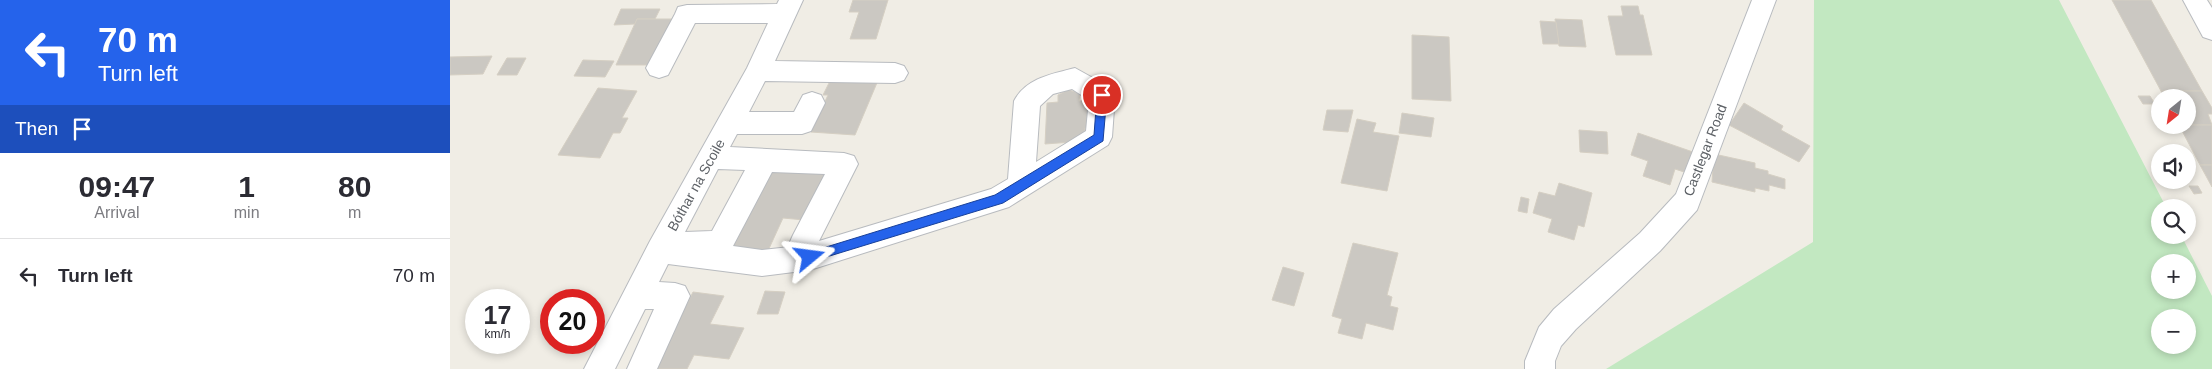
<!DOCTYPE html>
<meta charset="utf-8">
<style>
:root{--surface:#fff;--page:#f2f2f3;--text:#2b2b33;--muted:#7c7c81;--line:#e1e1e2}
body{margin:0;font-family:Helvetica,sans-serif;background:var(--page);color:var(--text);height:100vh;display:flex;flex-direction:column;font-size:19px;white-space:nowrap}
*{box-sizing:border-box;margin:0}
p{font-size:16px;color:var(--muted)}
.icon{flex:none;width:28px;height:28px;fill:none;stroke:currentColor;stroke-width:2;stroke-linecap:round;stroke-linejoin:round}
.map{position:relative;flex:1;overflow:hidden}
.side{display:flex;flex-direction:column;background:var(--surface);width:450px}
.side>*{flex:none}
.banner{background:#2563eb;color:#fff;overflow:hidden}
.needle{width:32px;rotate:210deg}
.tools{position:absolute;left:1701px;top:89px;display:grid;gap:10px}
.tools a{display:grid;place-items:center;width:45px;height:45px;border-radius:50%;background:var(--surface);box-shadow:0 2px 8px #0003;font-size:25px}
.speed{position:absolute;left:15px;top:289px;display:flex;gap:10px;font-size:25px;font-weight:700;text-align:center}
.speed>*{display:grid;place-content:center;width:65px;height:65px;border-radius:50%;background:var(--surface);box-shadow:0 2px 8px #0003;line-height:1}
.speed small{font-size:12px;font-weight:400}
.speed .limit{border:8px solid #d22;background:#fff;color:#111}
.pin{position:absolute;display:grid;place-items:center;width:42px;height:42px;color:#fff;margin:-21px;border:2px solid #fff;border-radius:50%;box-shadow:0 1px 5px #0007}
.me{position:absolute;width:55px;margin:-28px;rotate:74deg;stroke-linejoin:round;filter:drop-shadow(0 0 4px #0008)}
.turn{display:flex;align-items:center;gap:18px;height:105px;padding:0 15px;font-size:22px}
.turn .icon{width:65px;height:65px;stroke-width:2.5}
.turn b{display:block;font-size:35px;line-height:42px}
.then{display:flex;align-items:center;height:48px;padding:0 15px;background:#0003;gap:10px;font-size:19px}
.eta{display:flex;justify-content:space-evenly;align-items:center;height:85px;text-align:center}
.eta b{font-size:30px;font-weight:800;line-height:35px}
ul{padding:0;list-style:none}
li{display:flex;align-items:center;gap:15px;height:75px;padding:0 15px;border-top:1px solid var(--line)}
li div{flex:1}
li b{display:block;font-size:19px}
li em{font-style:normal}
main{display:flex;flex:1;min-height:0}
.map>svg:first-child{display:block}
.green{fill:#c2e8c1;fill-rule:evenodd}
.building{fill:#cbc8c2;stroke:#d5cfc3}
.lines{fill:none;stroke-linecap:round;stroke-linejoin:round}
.minor-casing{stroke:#b8bbbf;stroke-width:2}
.minor{fill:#fff;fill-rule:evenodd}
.route{fill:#2563eb;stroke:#184099}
.labels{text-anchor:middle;stroke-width:5;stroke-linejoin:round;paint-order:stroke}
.street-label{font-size:14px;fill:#5d6166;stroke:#fff}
</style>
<main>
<section class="side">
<div class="banner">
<div class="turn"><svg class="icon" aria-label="left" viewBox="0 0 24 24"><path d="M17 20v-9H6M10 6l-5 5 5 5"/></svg><div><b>70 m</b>Turn left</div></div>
<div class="then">Then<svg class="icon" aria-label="arrive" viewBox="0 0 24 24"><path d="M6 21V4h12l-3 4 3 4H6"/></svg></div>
</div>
<div class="eta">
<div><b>09:47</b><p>Arrival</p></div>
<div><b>1</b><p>min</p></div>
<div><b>80</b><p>m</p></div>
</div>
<ul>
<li><svg class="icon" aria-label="left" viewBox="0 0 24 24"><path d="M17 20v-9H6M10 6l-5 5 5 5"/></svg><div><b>Turn left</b></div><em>70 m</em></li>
</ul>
</section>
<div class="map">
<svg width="1762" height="369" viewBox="0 0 1762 369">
<rect width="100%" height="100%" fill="#f0ede5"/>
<!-- green -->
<path class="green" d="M1364,0H1609L1716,207L1710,208V235H1731L1762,296V369H1156L1363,242ZM1710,262H1738V290H1710ZM1710,318H1738V345H1710Z"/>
<!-- building -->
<g class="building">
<polygon points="403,0 438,0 426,39 400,39 409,12 399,12"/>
<polygon points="1662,0 1701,0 1752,91 1711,91"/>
<polygon points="1171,6 1188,6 1190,15 1193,15 1202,55 1166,55 1158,16 1173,16"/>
<polygon points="171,9 210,9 205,19 187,19 185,24 164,25"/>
<polygon points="187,19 223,19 203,65 166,65"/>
<polygon points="1105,19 1132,20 1136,47 1109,46"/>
<polygon points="1090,21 1106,22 1109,44 1093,44"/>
<polygon points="962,35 999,37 1001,101 962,99"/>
<polygon points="42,56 33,74 0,75 0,57"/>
<polygon points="57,58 76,58 67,75 47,75"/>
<polygon points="133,60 164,61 155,77 124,76"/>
<polygon points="429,78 405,135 361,132 378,95 373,95 381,79"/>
<polygon points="148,88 187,91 172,118 178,118 170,133 163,133 150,158 108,155"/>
<polygon points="618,90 630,93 629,101 639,100 638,118 642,127 635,128 635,141 595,144 597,103 608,102 608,95"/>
<polygon points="1711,91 1752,91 1762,108 1762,114 1758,114 1762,125 1738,125 1738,98 1714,98"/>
<polygon points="1688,96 1700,96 1705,104 1693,104"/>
<polygon points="1294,103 1333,126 1331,130 1360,146 1349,162 1279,125"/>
<polygon points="877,110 903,110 898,132 873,130"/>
<polygon points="952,113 984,118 981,137 949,133"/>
<polygon points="907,119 926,123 923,132 949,136 937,191 891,183"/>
<polygon points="1729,125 1762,125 1762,165 1750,165"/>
<polygon points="1129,130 1157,132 1158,154 1130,152"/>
<polygon points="1188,133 1243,152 1237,173 1225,169 1220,185 1193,176 1198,161 1181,155"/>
<polygon points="1264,154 1305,163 1305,168 1318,171 1318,174 1335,179 1335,189 1319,185 1319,191 1305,188 1305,192 1262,182"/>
<polygon points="1750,165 1762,165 1762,187"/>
<polygon points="321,168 375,173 354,220 333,218 317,253 282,249"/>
<polygon points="1109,183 1142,193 1134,227 1128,225 1124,240 1098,232 1102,219 1083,213 1089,192 1105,196"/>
<polygon points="1739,186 1748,186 1752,193 1744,194"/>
<polygon points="1071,197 1079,199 1077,213 1068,211"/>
<polygon points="903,243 948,253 937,295 942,297 940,306 948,308 943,330 916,323 912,339 888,333 892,319 882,316"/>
<polygon points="833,267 854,273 844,306 822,300"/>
<polygon points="315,291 335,292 328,314 307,314"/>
<polygon points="243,292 274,296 260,324 294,328 279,359 244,355 237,369 204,369"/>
</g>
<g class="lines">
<!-- minor casing -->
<g class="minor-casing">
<g id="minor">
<path d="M329,0H353L325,61L445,63L454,66L458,73L454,80L445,83L315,81L299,112H344L353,95L362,92L371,95L375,103L361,131L352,134H287L280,147L394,153L404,156L408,164L369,241L541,189L558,179L564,101C576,78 602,74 625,68L661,88L665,95L662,137L658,145L559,207L360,270L312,276L218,264L209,282L225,283L235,286L240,296L207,369H177L204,309H195L165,369H134L200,241L297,68L318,23H245L218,75L209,78L200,75L196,68L225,14L228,7L237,5L327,4ZM622,89L639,100L636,131L586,162L590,106L603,94ZM268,169L295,170L262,231L235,232ZM322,172L375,174L343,235L339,244L340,247L312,250L283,246Z"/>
<polygon points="1302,0 1326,0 1247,210 1210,251 1126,329 1111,346 1105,361 1105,369 1075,369 1075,361 1089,327 1104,309 1190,233 1226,194"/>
<polygon points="1733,0 1757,0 1762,8 1762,40 1753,37"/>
</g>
</g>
<!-- minor -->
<use href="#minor" class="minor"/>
</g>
<!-- route -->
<polygon class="route" points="652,91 657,95 653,141 553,203 360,262 355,261 354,257 360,252 545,195 644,135 647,95"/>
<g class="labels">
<!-- street labels -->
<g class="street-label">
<text transform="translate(1255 150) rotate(-69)" y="5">Castlegar Road</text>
<text transform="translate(246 185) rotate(-61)" y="5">Bóthar na Scoile</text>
</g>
</g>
</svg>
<div class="tools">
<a><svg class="needle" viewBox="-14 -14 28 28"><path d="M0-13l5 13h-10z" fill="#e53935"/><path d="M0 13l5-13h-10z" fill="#7c7c81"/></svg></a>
<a><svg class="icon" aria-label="sound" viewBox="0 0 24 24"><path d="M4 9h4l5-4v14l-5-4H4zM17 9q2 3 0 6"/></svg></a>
<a><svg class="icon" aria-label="search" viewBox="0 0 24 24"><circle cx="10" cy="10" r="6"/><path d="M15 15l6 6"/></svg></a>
<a>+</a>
<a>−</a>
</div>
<div class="speed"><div>17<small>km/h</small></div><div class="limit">20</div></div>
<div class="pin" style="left:652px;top:95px;background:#d93025"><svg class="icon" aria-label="arrive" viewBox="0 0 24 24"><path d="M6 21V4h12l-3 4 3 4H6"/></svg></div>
<svg class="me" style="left:360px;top:257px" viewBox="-20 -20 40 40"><path d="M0-17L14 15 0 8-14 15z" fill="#2563eb" stroke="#fff" stroke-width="4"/></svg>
</div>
</main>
